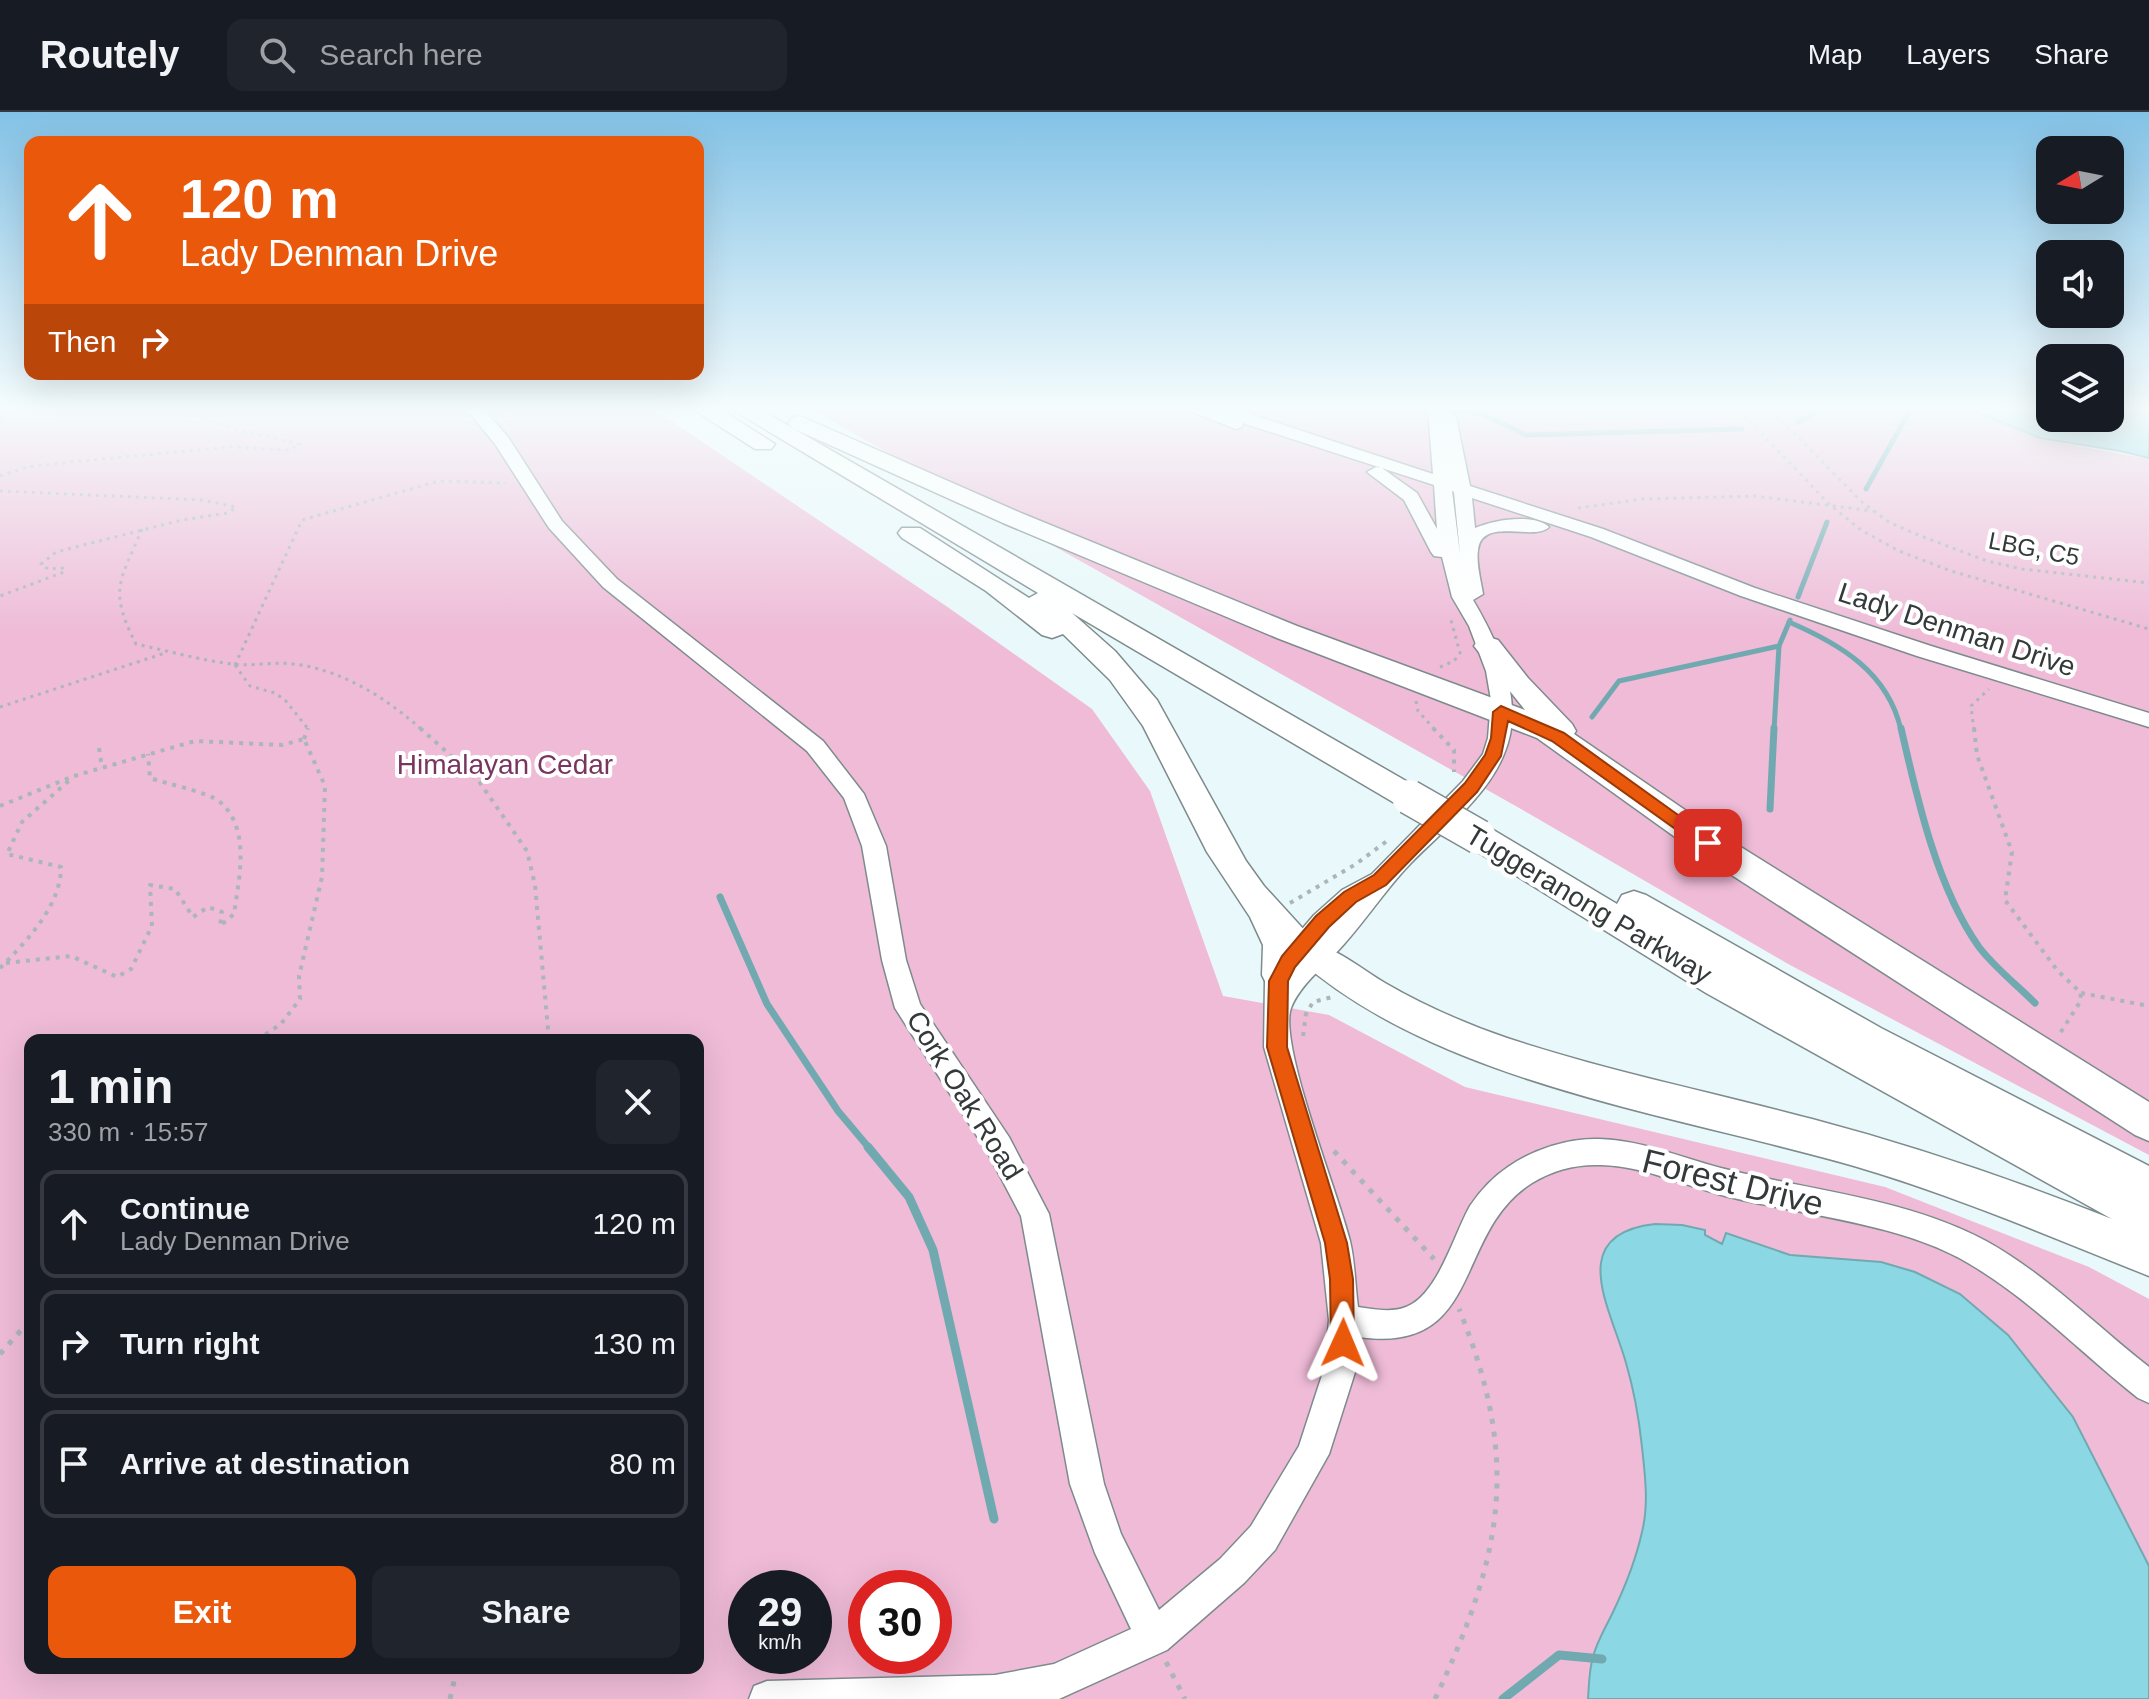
<!DOCTYPE html>
<meta charset="utf-8">
<style>
:root{--surface:#171b24;--page:#20242c;--text:#f1f3f6;--muted:#9ea1a6;--line:#363941;--accent:#ea580c}
body{margin:0;font-family:Helvetica,sans-serif;background:var(--page);color:var(--text);height:100vh;display:flex;flex-direction:column;font-size:30px;white-space:nowrap}
*{box-sizing:border-box;margin:0}
p{font-size:26px;color:var(--muted)}
.icon{flex:none;width:44px;height:44px;fill:none;stroke:currentColor;stroke-width:2;stroke-linecap:round;stroke-linejoin:round}
.map{position:relative;flex:1;overflow:hidden}
.sheet{position:absolute;left:24px;top:922px;width:680px;height:640px;display:flex;flex-direction:column;background:var(--surface);border-radius:16px;box-shadow:0 8px 32px #0002}
.sheet>*{flex:none}
.top-card{position:absolute;left:24px;top:24px;width:680px;height:244px;border-radius:16px;box-shadow:0 8px 32px #0002;background:#ea580c;color:#fff;overflow:hidden}
.needle{width:52px;rotate:260deg}
.tools{position:absolute;left:2036px;top:24px;display:grid;gap:16px}
.tools a{display:grid;place-items:center;width:88px;height:88px;border-radius:16px;background:var(--surface);box-shadow:0 8px 32px #0002;font-size:40px}
.speed{position:absolute;left:728px;top:1458px;display:flex;gap:16px;font-size:40px;font-weight:700;text-align:center}
.speed>*{display:grid;place-content:center;width:104px;height:104px;border-radius:50%;background:var(--surface);box-shadow:0 8px 32px #0002;line-height:1}
.speed small{font-size:20px;font-weight:400}
.speed .limit{border:12px solid #d22;background:#fff;color:#111}
.pin{position:absolute;display:grid;place-items:center;width:68px;height:68px;color:#fff;margin:-34px;border-radius:16px;box-shadow:0 4px 12px #0006}
.me{position:absolute;width:88px;margin:-44px;rotate:1deg;stroke-linejoin:round;filter:drop-shadow(0 0 6px #0008)}
.turn{display:flex;align-items:center;gap:28px;height:168px;padding:0 24px;font-size:36px}
.turn .icon{width:104px;height:104px;stroke-width:2.5}
.turn b{display:block;font-size:56px;line-height:68px}
.then{display:flex;align-items:center;height:76px;padding:0 24px;background:#0003;gap:16px;font-size:30px}
.round{display:grid;place-items:center;flex:none;width:84px;height:84px;border-radius:16px;background:var(--page)}
.summary{display:flex;align-items:center;justify-content:space-between;height:136px;padding:0 24px}
h1{font-size:48px;font-weight:700;line-height:60px}
.cta{display:flex;gap:16px;margin-top:auto;padding:16px 24px}
.cta a{flex:1;height:92px;border-radius:16px;background:var(--accent);color:#fff;font-size:32px;font-weight:700;line-height:92px;text-align:center}
.cta a+a{background:var(--page);color:var(--text)}
ul{padding:0;list-style:none}
li{display:flex;align-items:center;gap:24px;height:108px;margin:0 16px 12px;padding:0 8px;border:4px solid var(--line);border-radius:16px}
li div{flex:1}
li b{display:block;font-size:30px}
li em{font-style:normal}
header{display:flex;align-items:center;gap:48px;box-sizing:border-box;height:112px;padding:0 40px;background:var(--surface);border-bottom:2px solid var(--line)}
header strong{font-size:38px}
nav{display:flex;gap:44px;margin-inline-start:auto;font-size:28px}
.search{width:560px;height:72px;background:var(--page);display:flex;align-items:center;gap:20px;box-sizing:border-box;padding:0 28px;border-radius:16px;color:var(--muted);font-size:30px}
.map>svg:first-child{display:block}
.green{fill:#efbbd7;fill-rule:evenodd}
.water{fill:#8bd8e4;stroke:#71a9b1;stroke-width:2}
.lines{fill:none;stroke-linecap:round;stroke-linejoin:round}
.stream-far2{stroke:#71a9b1;stroke-width:5}
.stream-far1{stroke:#71a9b1;stroke-width:7}
.stream{stroke:#71a9b1;stroke-width:9}
.minor-casing{stroke:#7d8b8d;stroke-width:3}
.highway-casing{stroke:#7d8b8d;stroke-width:3}
.path-far2{stroke:#abb6b8;stroke-width:3;stroke-dasharray:3 5;stroke-linecap:butt}
.path-far1{stroke:#abb6b8;stroke-width:4;stroke-dasharray:4 6;stroke-linecap:butt}
.path{stroke:#abb6b8;stroke-width:5;stroke-dasharray:5 8;stroke-linecap:butt}
.minor{fill:#fff;fill-rule:evenodd}
.highway{fill:#fff;fill-rule:evenodd}
.highway-bridge-casing{stroke:#7d8b8d;stroke-width:37;stroke-linecap:butt}
.highway-bridge{stroke:#fff;stroke-width:34}
.route{fill:#ea580c;stroke:#983908;stroke-width:2}
.labels{text-anchor:middle;stroke-width:8;stroke-linejoin:round;paint-order:stroke}
.far-street-label{font-size:24px;fill:#343a3a;stroke:#fff}
.street-label{font-size:28px;fill:#343a3a;stroke:#fff}
.park-label{font-size:28px;fill:#79355f;stroke:#fff}
.near-street-label{font-size:34px;fill:#343a3a;stroke:#fff}
</style>
<header>
<strong>Routely</strong>
<div class="search"><svg class="icon" aria-label="search" viewBox="0 0 24 24"><circle cx="10" cy="10" r="6"/><path d="M15 15l6 6"/></svg>Search here</div>
<nav><a>Map</a><a>Layers</a><a>Share</a></nav>
</header>
<div class="map">
<svg width="2149" height="1587" viewBox="0 0 2149 1587">
<rect width="100%" height="100%" fill="#e9f8fa"/>
<!-- green -->
<g class="green">
<path d="M0,298H655L949,496L1092,597L1150,679L1223,884L1329,903L1465,975L1885,1075L2089,1155L2149,1187V1587H0ZM30,928H698V1556H30ZM746,1476H814V1544H746ZM866,1476H934V1544H866Z"/>
<polygon points="812,298 1970,298 2040,327 2149,347 2149,1043 1790,853 1521,697"/>
</g>
<!-- water -->
<g class="water">
<polygon points="1972,298 2050,298 2050,306 2110,306 2110,298 2149,298 2149,346 2120,339 2040,326"/>
<path d="M1655,1112L1682,1113L1705,1118V1123L1722,1132L1726,1121L1790,1143L1881,1150L1915,1160L1960,1182L2008,1223L2073,1305L2149,1454V1587H1588C1589,1573 1589,1558 1593,1545C1597,1529 1606,1515 1613,1500C1625,1475 1636,1447 1642,1420C1649,1392 1645,1363 1642,1335C1639,1307 1634,1278 1626,1251C1611,1197 1564,1122 1655,1112Z"/>
</g>
<g class="lines">
<!-- stream-far2 -->
<g class="stream-far2">
<polyline points="1456,299 1481,301 1526,323 1742,317"/>
<polyline points="1798,310 1819,298"/>
<polyline points="1866,377 1910,298"/>
<polyline points="1798,485 1827,410"/>
<path d="M1789,510C1840,532 1888,560 1901,618"/>
<polyline points="1592,605 1619,569 1779,534 1790,508"/>
<polyline points="1774,618 1779,534"/>
</g>
<!-- stream-far1 -->
<g class="stream-far1">
<path d="M1901,616C1917,686 1937,776 1979,835C1994,855 2017,873 2035,891"/>
<polyline points="1770,697 1774,616"/>
<polyline points="720,785 767,892 838,999 870,1037"/>
</g>
<!-- stream -->
<g class="stream">
<polyline points="868,1035 909,1085 933,1138 994,1407"/>
<polyline points="1503,1587 1559,1543 1602,1547"/>
</g>
<!-- minor casing -->
<g class="minor-casing">
<path id="minor" d="M467,298H484L508,325L562,409L617,467L823,629L864,682L886,734L906,848L920,892L1009,1025L1049,1102L1104,1372L1121,1422L1159,1498L1220,1447L1251,1414L1299,1334L1325,1254L1329,1208L1321,1131L1264,935L1265,869L1280,843L1314,803L1342,778L1372,762L1463,669L1483,642L1488,626L1491,588L1486,559L1469,514L1452,485L1442,445L1434,444L1431,440L1404,388L1367,360L1376,355L1382,356L1417,381L1437,417L1434,373L1243,311L1242,315L1236,317L1188,298H1238L1433,362L1428,298H1444L1456,305L1470,374L1603,417L1755,476L1931,534L2149,601V615L1917,544L1741,484L1591,425L1472,386L1475,416C1494,408 1533,401 1549,415C1534,430 1482,404 1478,438C1476,451 1481,469 1483,482L1473,488C1499,532 1526,591 1504,642C1487,685 1441,720 1410,752C1386,777 1368,805 1345,831C1329,850 1300,872 1291,896C1278,932 1339,1083 1350,1129C1355,1150 1355,1173 1358,1195C1372,1197 1392,1201 1406,1195C1438,1183 1454,1122 1470,1094C1480,1079 1493,1065 1508,1055C1534,1037 1568,1026 1599,1027C1644,1028 1686,1048 1729,1058C1814,1079 1908,1087 1986,1129C2046,1162 2095,1213 2149,1255V1291L2138,1286C2081,1241 2030,1187 1968,1151C1902,1112 1804,1103 1729,1085C1687,1075 1645,1054 1601,1053C1576,1052 1553,1058 1532,1071C1452,1121 1485,1243 1358,1225L1357,1254L1329,1342L1275,1438L1244,1471L1167,1538L1059,1587H749L754,1574L767,1569L995,1563L1054,1552L1131,1517L1095,1441L1070,1372L1021,1104L989,1043L895,896L882,848L862,734L844,686L807,639L603,475L549,416L495,332ZM1452,379L1454,380L1460,442Z"/>
</g>
<!-- highway casing -->
<g class="highway-casing">
<g id="highway">
<polygon points="694,298 722,298 775,332 771,337 755,337"/>
<path d="M733,298H761L1420,677L1425,685L1420,693L1409,697L1398,693L1072,501L1115,539L1157,588L1246,749L1264,774L1317,832C1342,840 1363,858 1385,871C1423,893 1466,912 1507,926C1607,959 1711,980 1812,1007C1914,1034 2014,1068 2112,1107L1706,881L1468,734L1463,725L1468,716L1479,713L1490,716L1617,792L1622,783L1634,779L1646,783L1881,916L2149,1054V1164C2051,1125 1956,1084 1854,1054C1677,1003 1438,971 1298,847V863L1293,873L1280,878L1267,873L1262,863L1263,833L1250,805L1207,740L1143,614L1110,568L1063,522L1052,526L1042,523L986,479L902,426L898,421L902,416H920L1029,486L1038,481Z"/>
<polygon points="800,304 1021,401 1297,514 1525,598 1474,534 1478,528 1488,525 1498,528 1528,566 1572,612 1576,619 1574,622 1720,722 2149,990 2149,1029 2135,1023 1696,740 1537,626 1277,526 1003,411 792,316 788,311 792,306"/>
</g>
</g>
<!-- path-far2 -->
<g class="path-far2">
<polyline points="1739,298 1829,392 1861,418 1899,439 1951,459 2149,517"/>
<polyline points="1771,298 1863,391 1889,410 1913,421 1987,449 2022,457 2149,471"/>
<polyline points="0,307 9,298"/>
<polyline points="0,364 27,355 80,349 231,335 289,338 300,332 237,318 204,305 148,298"/>
<polyline points="0,379 202,388 236,395 228,401 182,408 56,440 41,452 48,457 64,456 64,460 0,484"/>
<polyline points="1578,396 1643,387 1755,384 1873,399"/>
<path d="M142,417C120,470 108,477 136,532C168,539 200,548 232,552C252,555 273,549 293,552C341,557 388,587 422,618"/>
<polyline points="235,553 302,408 439,369 506,371"/>
<polyline points="235,553 250,574 275,581 285,588 309,618"/>
<polyline points="1440,555 1454,549 1460,541 1451,508"/>
<polyline points="1416,589 1418,599 1435,618"/>
<polyline points="0,595 165,541"/>
<polyline points="1974,618 1971,594 1989,577"/>
</g>
<!-- path-far1 -->
<g class="path-far1">
<polyline points="420,616 478,668 527,739 535,773 549,928"/>
<polyline points="1433,616 1454,638 1454,660"/>
<polyline points="1974,616 1977,643 2012,740 2005,788 2057,858 2081,881 2080,890 2059,923"/>
<polyline points="304,627 308,616"/>
<polyline points="99,636 102,656"/>
<polyline points="0,694 74,664 195,629 282,633 304,627"/>
<polyline points="1290,791 1356,752 1387,729"/>
<path d="M6,851L71,844L117,865L131,857L152,814L150,773L175,777L193,805L208,795L222,800L220,814L234,802C239,766 251,717 220,690C208,680 167,672 150,666L148,642"/>
<path d="M0,856C26,830 61,794 61,755L7,742L22,710L72,666"/>
<polyline points="2081,881 2149,894"/>
<polyline points="1303,924 1306,902 1313,890 1332,885"/>
<polyline points="257,928 281,912 300,887 299,864 322,765 325,674 304,627"/>
</g>
<!-- path -->
<g class="path">
<polyline points="1334,1039 1434,1147"/>
<polyline points="0,1242 30,1208"/>
<polyline points="1166,1550 1185,1587"/>
<polyline points="450,1587 457,1556"/>
<path d="M1435,1587C1503,1442 1521,1349 1459,1197"/>
</g>
<!-- minor -->
<use href="#minor" class="minor"/>
<!-- highway -->
<use href="#highway" class="highway"/>
<!-- highway-bridge casing -->
<g class="highway-bridge-casing">
<polyline id="highway-bridge" points="1409,685 1479,725"/>
</g>
<!-- highway-bridge -->
<use href="#highway-bridge" class="highway-bridge"/>
</g>
<!-- sky -->
<linearGradient id="sky" x2="0" y2="1"><stop stop-color="#83c2e6"/><stop offset="0.57" stop-color="#f5fcfd"/><stop offset="1" stop-color="#f5fcfd" stop-opacity="0"/></linearGradient>
<rect width="2149" height="521" fill="url(#sky)"/>
<!-- route -->
<polygon class="route" points="1501,594 1564,621 1717,731 1714,736 1702,736 1552,629 1508,609 1501,644 1477,680 1386,773 1356,790 1329,815 1295,855 1288,869 1287,935 1347,1131 1353,1167 1354,1231 1351,1239 1343,1243 1334,1239 1331,1231 1330,1167 1325,1131 1267,935 1269,869 1282,844 1316,804 1344,780 1374,763 1465,671 1485,643 1491,626 1493,600"/>
<g class="labels">
<!-- far-street labels -->
<g class="far-street-label">
<text transform="translate(2034 437) rotate(11)" y="8">LBG, C5</text>
</g>
<!-- street labels -->
<g class="street-label">
<text transform="translate(1957 517) rotate(18)" y="10">Lady Denman Drive</text>
<text transform="translate(1589 792) rotate(31)" y="10">Tuggeranong Parkway</text>
<text transform="translate(965 983) rotate(58)" y="10">Cork Oak Road</text>
</g>
<!-- park labels -->
<g class="park-label">
<text x="505" y="662">Himalayan Cedar</text>
</g>
<!-- near-street labels -->
<g class="near-street-label">
<text transform="translate(1733 1070) rotate(14)" y="12">Forest Drive</text>
</g>
</g>
</svg>
<div class="tools">
<a><svg class="needle" viewBox="-14 -14 28 28"><path d="M0-13l5 13h-10z" fill="#e53935"/><path d="M0 13l5-13h-10z" fill="#9ea1a6"/></svg></a>
<a><svg class="icon" aria-label="sound" viewBox="0 0 24 24"><path d="M4 9h4l5-4v14l-5-4H4zM17 9q2 3 0 6"/></svg></a>
<a><svg class="icon" aria-label="layers" viewBox="0 0 24 24"><path d="M12 4l9 5-9 5-9-5zM3 14l9 5 9-5"/></svg></a>
</div>
<div class="speed"><div>29<small>km/h</small></div><div class="limit">30</div></div>
<div class="pin" style="left:1708px;top:731px;background:#d93025"><svg class="icon" aria-label="arrive" viewBox="0 0 24 24"><path d="M6 21V4h12l-3 4 3 4H6"/></svg></div>
<svg class="me" style="left:1343px;top:1231px" viewBox="-20 -20 40 40"><path d="M0-17L14 15 0 8-14 15z" fill="#ea580c" stroke="#fff" stroke-width="4"/></svg>
<div class="top-card">
<div class="turn"><svg class="icon" aria-label="ahead" viewBox="0 0 24 24"><path d="M12 20V5M6 11l6-6 6 6"/></svg><div><b>120 m</b>Lady Denman Drive</div></div>
<div class="then">Then<svg class="icon" aria-label="right" viewBox="0 0 24 24"><path d="M7 20v-9h11M14 6l5 5-5 5"/></svg></div>
</div>
<section class="sheet">
<div class="summary"><div><h1>1 min</h1><p>330 m · 15:57</p></div><a class="round"><svg class="icon" aria-label="close" viewBox="0 0 24 24"><path d="M6 6l12 12M18 6L6 18"/></svg></a></div>
<ul>
<li><svg class="icon" aria-label="ahead" viewBox="0 0 24 24"><path d="M12 20V5M6 11l6-6 6 6"/></svg><div><b>Continue</b><p>Lady Denman Drive</p></div><em>120 m</em></li>
<li><svg class="icon" aria-label="right" viewBox="0 0 24 24"><path d="M7 20v-9h11M14 6l5 5-5 5"/></svg><div><b>Turn right</b></div><em>130 m</em></li>
<li><svg class="icon" aria-label="arrive" viewBox="0 0 24 24"><path d="M6 21V4h12l-3 4 3 4H6"/></svg><div><b>Arrive at destination</b></div><em>80 m</em></li>
</ul>
<div class="cta"><a>Exit</a><a>Share</a></div>
</section>
</div>
